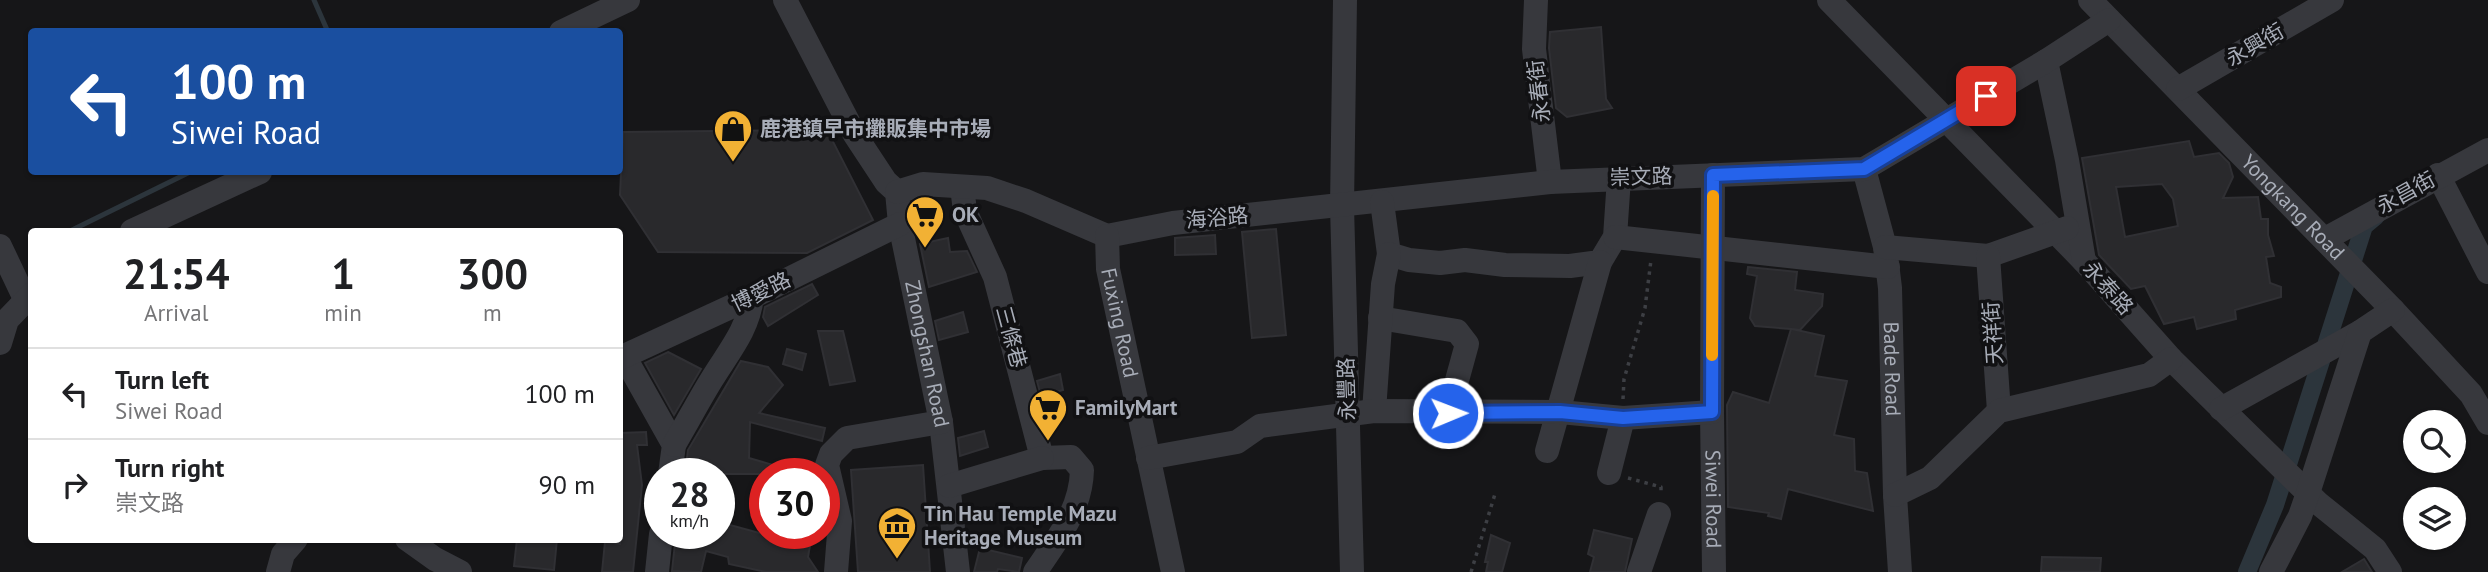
<!DOCTYPE html>
<meta charset="utf-8">
<style>
:root{--surface:#fff;--page:#f2f2f2;--text:#202124;--muted:#757577;--line:#e0e0e0}
body{margin:0;font-family:"PT Sans","Noto Sans TC",sans-serif;background:var(--page);color:var(--text);height:100vh;display:flex;flex-direction:column;font-size:26px;white-space:nowrap}
*{box-sizing:border-box;margin:0}
p{font-size:23px;color:var(--muted)}
.icon{flex:none;width:38px;height:38px;fill:none;stroke:currentColor;stroke-width:2;stroke-linecap:round;stroke-linejoin:round}
.map{position:relative;flex:1;overflow:hidden}
.details{position:absolute;left:28px;top:228px;width:595px;height:315px;display:flex;flex-direction:column;background:var(--surface);border-radius:7px;box-shadow:0 2px 5px #0004}
.details>*{flex:none}
.top-card{position:absolute;left:28px;top:28px;width:595px;height:147px;border-radius:7px;box-shadow:0 2px 5px #0004;background:#1a4fa0;color:#fff;overflow:hidden}
.buttons{position:absolute;left:2403px;top:410px;display:grid;gap:14px}
.buttons a{display:grid;place-items:center;width:63px;height:63px;border-radius:50%;background:var(--surface);box-shadow:0 2px 5px #0004;font-size:35px}
.speed{position:absolute;left:644px;top:458px;display:flex;gap:14px;font-size:35px;font-weight:700;text-align:center}
.speed>*{display:grid;place-content:center;width:91px;height:91px;border-radius:50%;background:var(--surface);box-shadow:0 2px 5px #0004;line-height:1}
.speed small{font-size:18px;font-weight:400}
.speed .limit{border:10px solid #d22;background:#fff;color:#111}
.pin{position:absolute;display:grid;place-items:center;width:60px;height:60px;color:#fff;margin:-30px;border-radius:14px;box-shadow:0 4px 10px #0006}
.me{position:absolute;width:77px;margin:-38px;rotate:89deg;stroke-linejoin:round;filter:drop-shadow(0 0 5px #0008)}
.turn{display:flex;align-items:center;gap:24px;height:147px;padding:0 28px;font-size:32px}
.turn .icon{width:91px;height:91px;stroke-width:2.5}
.turn b{display:block;font-size:49px;line-height:60px}
.eta{display:flex;justify-content:space-evenly;align-items:center;height:119px;text-align:center}
.eta b{font-size:42px;font-weight:700;line-height:49px}
ul{padding:0;list-style:none}
li{display:flex;align-items:center;gap:21px;height:91px;padding:0 28px;border-top:2px solid var(--line)}
li div{flex:1}
li b{display:block;font-size:26px}
li em{font-style:normal}
.map>svg:first-child{display:block}
.lines{fill:none;stroke-linecap:round;stroke-linejoin:round}
.stream{stroke:#2c353c;stroke-width:5}
.canal{stroke:#2c353c;stroke-width:18}
.building{fill:#29292c;stroke:#303034;stroke-width:2;fill-rule:evenodd}
.path{stroke:#3d3f44;stroke-width:3.5;stroke-dasharray:3.5 5;stroke-linecap:butt}
.minor{stroke:#37383d;stroke-width:24}
.route-casing{stroke:#184099;stroke-width:18}
.route{stroke:#2563eb;stroke-width:12}
.slow{stroke:#f59e0b;stroke-width:12}
.labels{text-anchor:middle;stroke-width:7;stroke-linejoin:round;paint-order:stroke}
.street-label{font-size:21px;fill:#a8adb8;stroke:#111113}
.poi-label{font-size:21px;font-weight:bold;fill:#a8adb8;stroke:#111113;text-anchor:start}
</style>
<div class="map">
<svg width="2488" height="572" viewBox="0 0 2488 572">
<rect width="100%" height="100%" fill="#161618"/>
<g class="lines">
<!-- stream -->
<g class="stream">
<polyline points="314,0 328,32"/>
<polyline points="70,231 190,172"/>
</g>
<!-- canal -->
<polyline class="canal" points="2247,572 2275,505 2364,226 2376,216"/>
</g>
<!-- building -->
<g class="building">
<polygon points="1601,27 1606,99 1612,108 1567,117 1556,108 1549,48 1550,32"/>
<polygon points="827,130 873,220 807,253 658,252 620,195 623,132"/>
<path d="M2189,141L2194,157L2219,153L2229,163L2233,177L2223,198L2258,197L2261,219H2268V235L2274,256L2266,257L2270,283L2281,287V297L2235,310L2236,319L2197,329L2194,317L2164,324L2145,286L2131,289L2099,255L2082,158ZM2162,184L2173,199L2178,226L2125,237L2116,187Z"/>
<polygon points="1276,229 1286,335 1252,338 1242,232"/>
<polygon points="1215,235 1216,254 1175,255 1175,238"/>
<polygon points="948,238 950,252 967,251 977,272 929,287 920,244"/>
<polygon points="1748,267 1797,272 1795,290 1823,294 1822,306 1800,330 1792,329 1824,336 1815,376 1847,381 1834,435 1854,439 1855,471 1867,473 1873,511 1788,489 1781,519 1768,516 1769,513 1728,507 1727,405 1733,392 1769,403 1791,329 1755,326 1750,318 1757,276 1747,274"/>
<polygon points="812,284 818,295 768,326 763,317 765,307"/>
<polygon points="963,312 968,332 939,340 935,321"/>
<polygon points="818,331 843,331 855,381 830,385"/>
<polygon points="787,349 806,354 802,370 783,364"/>
<polygon points="668,352 701,369 674,415 645,363"/>
<polygon points="741,361 768,367 783,385 759,413 825,428 822,441 750,422 749,458 790,470 790,474 685,474 688,450"/>
<polygon points="1060,374 1063,390 1041,396 1037,381"/>
<polygon points="984,431 988,447 960,456 958,438"/>
<polygon points="646,432 647,445 637,445 642,485 633,572 602,572 605,542 620,544 620,433"/>
<polygon points="923,465 930,572 858,572 851,470"/>
<polygon points="719,522 763,534 812,534 808,557 818,572 766,572 729,564 728,557 706,551 701,572 672,571 676,534 719,534"/>
<polygon points="1594,530 1632,539 1625,572 1590,572 1594,557 1588,554"/>
<polygon points="1491,535 1510,543 1502,572 1486,572 1488,562 1485,562"/>
<polygon points="517,539 557,539 554,570 514,566"/>
<polygon points="980,548 1022,558 1019,572 998,569 997,572 974,572"/>
<polygon points="2042,557 2101,558 2100,572 2041,572"/>
<polygon points="2364,559 2372,572 2342,572"/>
</g>
<g class="lines">
<!-- path -->
<g class="path">
<polyline points="1623,399 1624,379 1645,308 1651,260"/>
<polyline points="1628,478 1661,487 1661,493"/>
<polyline points="1471,572 1495,494"/>
</g>
<!-- minor -->
<g class="minor">
<path id="s1" d="M785,0L855,135L886,182L897,192L900,224L941,422L958,572"/>
<polyline points="1345,0 1342,206 1352,572"/>
<polyline points="1536,0 1534,49 1550,182"/>
<polyline points="1829,0 2084,261 2171,359 2318,503 2375,549 2390,572"/>
<path id="s2" d="M2090,0L2393,310L2471,394L2488,423"/>
<polyline points="561,32 628,0"/>
<polyline points="2046,61 2067,160 2084,261"/>
<polyline points="2178,89 2332,0"/>
<path id="s3" d="M1864,169L1885,247L1890,288L1895,495L1900,572"/>
<path id="s4" d="M1713,175L1712,412L1714,572"/>
<polyline points="2438,175 2488,272"/>
<path d="M962,187L965,211L995,277L1042,458L1071,457L1082,470C1081,510 1057,540 1035,572"/>
<polyline points="897,192 923,184 987,188 1026,201 1107,236 1173,223 1550,182 1864,169 2046,61 2109,20"/>
<polyline points="1382,202 1389,254 1409,260 1440,263 1465,260 1505,265 1570,266 1600,262 1615,237 1619,178"/>
<polyline points="132,231 260,172"/>
<path id="s5" d="M1107,236L1108,269L1173,572"/>
<polyline points="1615,237 1888,267"/>
<polyline points="2325,239 2488,150"/>
<polyline points="0,246 25,299"/>
<polyline points="1885,247 1988,256 2067,228"/>
<polyline points="1988,256 1999,411"/>
<polyline points="1380,318 1457,331 1467,344 1448,413"/>
<polyline points="0,343 7,320 32,294"/>
<polyline points="624,356 674,445 670,474"/>
<polyline points="620,358 752,297 900,224"/>
<polyline points="2221,409 2360,332"/>
<polyline points="1374,411 1383,284 1389,254"/>
<path d="M674,445C687,423 699,400 712,379C729,351 748,330 752,297"/>
<polyline points="1547,451 1600,262"/>
<polyline points="1148,458 1237,442 1260,426 1374,411 1560,412 1623,418 1712,412"/>
<polyline points="1609,473 1623,418"/>
<polyline points="949,486 1042,458"/>
<polyline points="1895,495 1930,478 1999,411 2149,375 2171,359"/>
<polyline points="407,539 435,559 460,572"/>
<polyline points="278,572 283,554 296,539"/>
<polyline points="657,572 661,534"/>
<polyline points="836,572 840,521 827,465 831,454 847,438 941,422"/>
<polyline points="1639,572 1659,514"/>
<polyline points="2271,572 2300,516 2308,493 2360,332 2393,310"/>
</g>
</g>
<g class="lines">
<!-- route casing -->
<g class="route-casing">
<polyline id="route" points="1448,413 1560,412 1623,418 1712,412 1713,175 1864,169 1986,96"/>
</g>
<!-- route -->
<use href="#route" class="route"/>
<!-- slow -->
<polyline class="slow" points="1712,355 1713,196"/>
</g>
<!-- icons -->
<defs>
<g id="shop-pin" transform="scale(2.0125)"><path d="M0 17L-7.5 6A9.5 9.5 0 1 1 7.5 6Z" fill="#f2b134" stroke="#111113"/><path d="M-5-2.5h2.3a2.7 3.5 0 0 1 5.4 0H5L5.5 6h-11ZM-1.5-2.5h3a1.5 2.3 0 0 0-3 0Z" fill="#111"/></g>
<g id="supermarket-pin" transform="scale(2.0125)"><path d="M0 17L-7.5 6A9.5 9.5 0 1 1 7.5 6Z" fill="#f2b134" stroke="#111113"/><path d="M-6-5.5h2.5l.6 2H6L4.5 2H-2.5L-4.4-4H-6ZM-1.5 3.2a1.3 1.3 0 1 0 .1 0ZM3 3.2a1.3 1.3 0 1 0 .1 0Z" fill="#111"/></g>
<g id="museum-pin" transform="scale(2.0125)"><path d="M0 17L-7.5 6A9.5 9.5 0 1 1 7.5 6Z" fill="#f2b134" stroke="#111113"/><path d="M0-6L6-3V-2H-6V-3ZM-5-1h2V3h-2ZM-1-1h2V3h-2ZM3-1h2V3H3ZM-6 4H6V6H-6Z" fill="#111"/></g>
</defs>
<g fill-rule="evenodd">
<use href="#shop-pin" x="733" y="129"/>
<use href="#supermarket-pin" x="925" y="215"/>
<use href="#supermarket-pin" x="1048" y="408"/>
<use href="#museum-pin" x="897" y="526"/>
</g>
<g class="labels">
<!-- street labels -->
<g class="street-label">
<text transform="translate(2255 45) rotate(-30)" y="7">永興街</text>
<text transform="translate(1539 91) rotate(-97)" y="7">永春街</text>
<text transform="translate(1641 177) rotate(-2)" y="7">崇文路</text>
<text transform="translate(2406 193) rotate(-29)" y="7">永昌街</text>
<text dy="7" stroke="none"><textPath href="#s2" startOffset="290">Yongkang Road</textPath></text>
<text transform="translate(1217 218) rotate(-5)" y="7">海浴路</text>
<text transform="translate(2108 288) rotate(48)" y="7">永泰路</text>
<text transform="translate(761 292) rotate(-26)" y="7">博愛路</text>
<text dy="7" stroke="none"><textPath href="#s5" startOffset="88">Fuxing Road</textPath></text>
<text transform="translate(1993 333) rotate(-94)" y="7">天祥街</text>
<text transform="translate(1011 337) rotate(75)" y="7">三條巷</text>
<text dy="7" stroke="none"><textPath href="#s1" startOffset="388">Zhongshan Road</textPath></text>
<text dy="7" stroke="none"><textPath href="#s3" startOffset="203">Bade Road</textPath></text>
<text transform="translate(1347 389) rotate(-92)" y="7">永豐路</text>
<text dy="7" stroke="none"><textPath href="#s4" startOffset="324">Siwei Road</textPath></text>
</g>
<!-- poi labels -->
<g class="poi-label">
<text x="760" y="136">鹿港鎮早市攤販集中市場</text>
<text x="952" y="222">OK</text>
<text x="1075" y="415">FamilyMart</text>
<text x="924" y="521">Tin Hau Temple Mazu<tspan x="924" dy="24">Heritage Museum</tspan></text>
</g>
</g>
</svg>
<div class="buttons">
<a><svg class="icon" aria-label="search" viewBox="0 0 24 24"><circle cx="10" cy="10" r="6"/><path d="M15 15l6 6"/></svg></a>
<a><svg class="icon" aria-label="layers" viewBox="0 0 24 24"><path d="M12 4l9 5-9 5-9-5zM3 14l9 5 9-5"/></svg></a>
</div>
<div class="speed"><div>28<small>km/h</small></div><div class="limit">30</div></div>
<div class="pin" style="left:1986px;top:96px;background:#d93025"><svg class="icon" aria-label="arrive" viewBox="0 0 24 24"><path d="M6 21V4h12l-3 4 3 4H6"/></svg></div>
<svg class="me" style="left:1448px;top:413px" viewBox="-20 -20 40 40"><circle r="17" fill="#2563eb" stroke="#fff" stroke-width="3"/><path d="M0-11L8 9 0 5-8 9z" fill="#fff"/></svg>
<div class="top-card">
<div class="turn"><svg class="icon" aria-label="left" viewBox="0 0 24 24"><path d="M17 20v-9H6M10 6l-5 5 5 5"/></svg><div><b>100 m</b>Siwei Road</div></div>
</div>
<section class="details">
<div class="eta">
<div><b>21:54</b><p>Arrival</p></div>
<div><b>1</b><p>min</p></div>
<div><b>300</b><p>m</p></div>
</div>
<ul>
<li><svg class="icon" aria-label="left" viewBox="0 0 24 24"><path d="M17 20v-9H6M10 6l-5 5 5 5"/></svg><div><b>Turn left</b><p>Siwei Road</p></div><em>100 m</em></li>
<li><svg class="icon" aria-label="right" viewBox="0 0 24 24"><path d="M7 20v-9h11M14 6l5 5-5 5"/></svg><div><b>Turn right</b><p>崇文路</p></div><em>90 m</em></li>
</ul>
</section>
</div>
